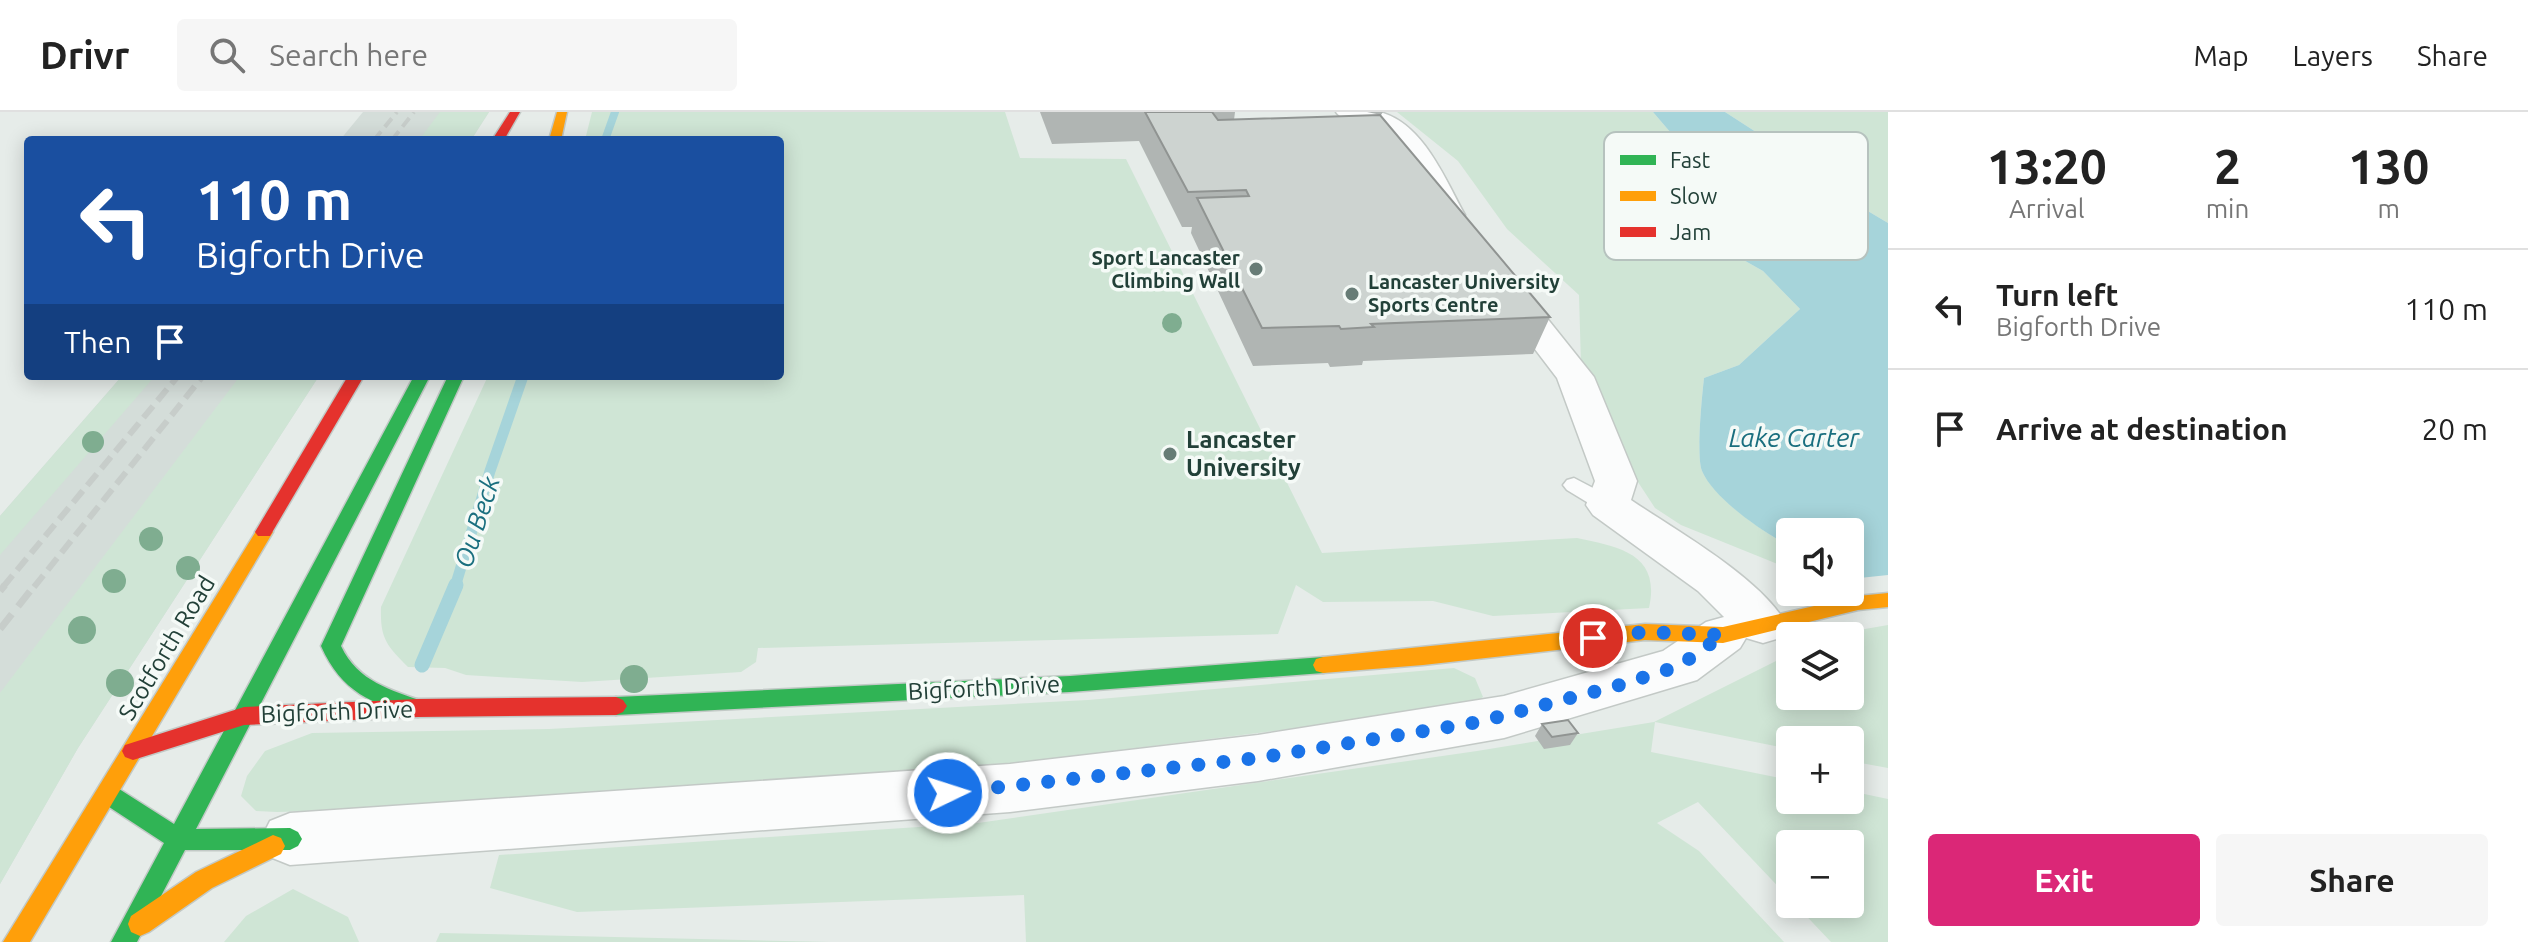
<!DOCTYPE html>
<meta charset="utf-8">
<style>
:root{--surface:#fff;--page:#f6f6f6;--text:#222;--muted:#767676;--line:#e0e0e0;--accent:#db2777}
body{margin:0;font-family:Ubuntu,sans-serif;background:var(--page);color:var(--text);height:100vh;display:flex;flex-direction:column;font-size:30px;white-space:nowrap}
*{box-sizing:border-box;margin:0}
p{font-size:26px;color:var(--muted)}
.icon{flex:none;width:44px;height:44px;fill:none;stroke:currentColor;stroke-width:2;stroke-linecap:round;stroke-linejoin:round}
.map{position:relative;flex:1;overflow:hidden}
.drawer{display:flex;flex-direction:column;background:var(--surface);width:640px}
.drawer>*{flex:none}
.hud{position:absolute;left:24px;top:24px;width:760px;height:244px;border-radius:8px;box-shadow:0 4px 20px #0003;background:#1a4fa0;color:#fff;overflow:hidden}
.fabs{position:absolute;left:1776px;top:406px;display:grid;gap:16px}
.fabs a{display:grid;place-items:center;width:88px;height:88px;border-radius:8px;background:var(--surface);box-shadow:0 4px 20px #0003;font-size:40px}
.pin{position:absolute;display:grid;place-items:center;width:68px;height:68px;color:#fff;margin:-34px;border:4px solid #fff;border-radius:50%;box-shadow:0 2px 8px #0007}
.me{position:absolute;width:88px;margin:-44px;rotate:86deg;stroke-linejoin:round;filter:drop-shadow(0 0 6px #0008)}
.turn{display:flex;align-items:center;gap:28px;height:168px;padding:0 40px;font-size:36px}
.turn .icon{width:104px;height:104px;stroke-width:2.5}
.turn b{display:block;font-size:56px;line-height:68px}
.then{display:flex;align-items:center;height:76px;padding:0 40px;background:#0003;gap:16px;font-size:30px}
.eta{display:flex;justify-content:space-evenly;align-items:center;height:136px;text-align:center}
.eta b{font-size:48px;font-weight:600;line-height:56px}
.cta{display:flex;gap:16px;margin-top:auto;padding:16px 40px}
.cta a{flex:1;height:92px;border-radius:8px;background:var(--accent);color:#fff;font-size:32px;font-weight:600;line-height:92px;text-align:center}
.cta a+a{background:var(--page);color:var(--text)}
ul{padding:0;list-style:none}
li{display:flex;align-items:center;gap:24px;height:120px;padding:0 40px;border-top:2px solid var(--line)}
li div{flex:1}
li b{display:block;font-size:30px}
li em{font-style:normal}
header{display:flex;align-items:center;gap:48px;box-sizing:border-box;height:112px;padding:0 40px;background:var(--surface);border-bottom:2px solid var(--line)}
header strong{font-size:38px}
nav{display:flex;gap:44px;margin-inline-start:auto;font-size:28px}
.search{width:560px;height:72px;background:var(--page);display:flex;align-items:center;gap:20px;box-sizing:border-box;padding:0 28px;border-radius:8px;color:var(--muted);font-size:30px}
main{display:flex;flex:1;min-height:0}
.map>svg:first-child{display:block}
.built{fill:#d4ddd9}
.green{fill:#cfe5d5}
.water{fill:#a6d4da}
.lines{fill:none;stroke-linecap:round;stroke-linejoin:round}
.stream-far2{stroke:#a6d4da;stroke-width:8}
.stream-far1{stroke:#a6d4da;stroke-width:11}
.stream{stroke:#a6d4da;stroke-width:15}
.lane-casing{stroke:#c3c9c6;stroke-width:3}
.street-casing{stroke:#c3c9c6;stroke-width:3}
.fast-casing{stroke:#c2c9c6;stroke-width:3}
.slow-casing{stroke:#c2c9c6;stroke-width:3}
.jam-casing{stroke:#c2c9c6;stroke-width:3}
.lane{fill:#fbfcfc;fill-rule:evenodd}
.street{fill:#fbfcfc;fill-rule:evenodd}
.fast{fill:#30b455;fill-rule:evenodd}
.slow{fill:#ff9f0a;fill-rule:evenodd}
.jam{fill:#e5322d;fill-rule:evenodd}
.rail-far2{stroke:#c7cdca;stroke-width:4;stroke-dasharray:11 6;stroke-linecap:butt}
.rail-far1{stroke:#c7cdca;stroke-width:6;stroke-dasharray:15 7;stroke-linecap:butt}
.rail{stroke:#c7cdca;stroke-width:7;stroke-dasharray:19 10;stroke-linecap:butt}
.tree{fill:#7fad90}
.wall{fill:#b0b5b3}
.building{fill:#cdd3d0;stroke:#909492;stroke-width:2}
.route{stroke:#1a73e8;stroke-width:14;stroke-dasharray:0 25.2}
.poi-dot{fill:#677c76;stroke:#f5faf7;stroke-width:3}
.labels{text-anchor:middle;stroke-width:7;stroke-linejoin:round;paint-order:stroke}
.far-poi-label{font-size:20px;font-weight:bold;fill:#224038;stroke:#f5faf7;text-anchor:end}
.poi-label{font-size:24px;font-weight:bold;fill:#224038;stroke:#f5faf7;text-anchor:start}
.street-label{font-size:24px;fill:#224038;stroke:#f5faf7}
.water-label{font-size:26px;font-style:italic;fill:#1a6f7f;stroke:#f5faf7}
.key{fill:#f5faf7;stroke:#b6c2be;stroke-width:2}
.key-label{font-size:22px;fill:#224038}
</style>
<header>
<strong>Drivr</strong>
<div class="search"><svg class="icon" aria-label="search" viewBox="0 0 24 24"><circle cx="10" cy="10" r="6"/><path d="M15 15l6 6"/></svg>Search here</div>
<nav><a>Map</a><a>Layers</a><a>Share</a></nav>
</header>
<main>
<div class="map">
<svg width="1888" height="830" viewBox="0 0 1888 830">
<rect width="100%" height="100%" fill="#e6ece9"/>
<!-- built -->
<g class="built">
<polygon points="363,0 489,0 471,28 340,28"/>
<polygon points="122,264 319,264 78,636 0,772 0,404"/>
</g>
<!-- green -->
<g class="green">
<polygon points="440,0 489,0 471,28 419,28"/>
<path d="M592,0H1005L1020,46L1126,47L1322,441L1577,426C1620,435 1661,442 1649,496L1493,504L1433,489L1323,490L1296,473L1278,522L758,536L756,550L741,560L582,570L466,563L445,556L408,555C386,533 380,526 381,495L488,264H780V28H585Z"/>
<path d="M1397,0H1653L1712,69L1728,102L1717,133L1763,159L1800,197L1739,253L1704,266C1702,284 1696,344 1702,359C1714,386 1764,421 1790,434V457L1681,413L1655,396L1615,335L1581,253L1579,183L1507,117L1458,49Z"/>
<polygon points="1725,0 1888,0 1888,111 1797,57 1756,20"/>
<polygon points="122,264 155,264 0,443 0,404"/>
<polygon points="240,264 319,264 78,636 0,772 0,581"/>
<polygon points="1888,513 1888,656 1850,649 1850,628 1790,628 1790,637 1655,610 1651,640 1790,668 1790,688 1850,688 1850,679 1888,687 1888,830 1831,830 1795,792 1850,792 1850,732 1790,732 1790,787 1698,690 1657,711 1699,739 1784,830 1026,830 1024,783 577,800 490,776 499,743 978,711 1477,639 1654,610 1790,542 1790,584 1850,584 1850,524 1825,524"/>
<polygon points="1454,556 1475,566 1483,585 1468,595 1000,653 525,693 277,700 256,699 241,684 247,664 265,639 312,621 549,617 1088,588"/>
<polygon points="293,777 348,805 359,830 224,830 246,804"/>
<polygon points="440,821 831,830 436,830"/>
</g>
<!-- water -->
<path class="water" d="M1653,0H1725L1756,20L1797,57L1888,111V463L1850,467V420H1790V434C1764,421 1714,387 1702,359C1696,344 1702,284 1704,266L1739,253L1800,197L1763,159L1717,133L1728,102L1712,69Z"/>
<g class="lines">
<!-- stream-far2 -->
<polyline class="stream-far2" points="605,28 615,0"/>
<!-- stream-far1 -->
<polyline class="stream-far1" points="455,475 490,359 523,264"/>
<!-- stream -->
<polyline class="stream" points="422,553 456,473"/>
<!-- lane casing -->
<g class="lane-casing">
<polygon id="lane" points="1574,366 1616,388 1619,393 1616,398 1600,398 1567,378 1563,373 1567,368"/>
</g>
<!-- street casing -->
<g class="street-casing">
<g id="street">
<path d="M1336,0C1349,0 1366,0 1379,0C1423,10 1446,69 1465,103L1461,110L1450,112L1439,110C1421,84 1413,51 1390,30C1376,17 1342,10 1336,0Z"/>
<path d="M1506,167L1518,170L1594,265L1637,369L1631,388C1677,419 1761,466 1787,513L1780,526L1763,531L1746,526L1740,536L1697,568L1504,626L1258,669L1010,700L290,753L270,745L261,727L270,709L290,701L1010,652L1258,623L1504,584L1663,539L1706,510L1724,505L1698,479L1593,403L1586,393L1595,369L1557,266L1489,177L1494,170Z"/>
</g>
</g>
<!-- fast casing -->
<g class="fast-casing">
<g id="fast">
<polygon points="414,264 430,264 196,717 290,716 298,720 302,727 298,734 290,738 185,738 137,830 111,830 164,731 100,689 97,682 100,675 108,672 116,675 174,712"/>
<path d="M448,264H464L341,534C358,570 391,578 425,590L429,596L425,602L418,605C371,591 342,581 321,534Z"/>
<polygon points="1323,545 1330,547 1333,553 1330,559 1323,561 1070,580 616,603 609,600 605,594 609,588 616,585 1070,564"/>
</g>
</g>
<!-- slow casing -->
<g class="slow-casing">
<g id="slow">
<polygon points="557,0 567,0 561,28 549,28"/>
<polygon points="264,414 273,420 30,830 3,830 258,416"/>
<polygon points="1888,481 1888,495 1858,498 1723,531 1645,528 1423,553 1323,561 1316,559 1313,553 1316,547 1323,545 1645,512 1723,515 1858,484"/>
<polygon points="273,723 281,726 285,734 281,742 212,776 149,820 140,824 131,820 128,812 131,804 196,760"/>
</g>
</g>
<!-- jam casing -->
<g class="jam-casing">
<g id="jam">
<polygon points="510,0 520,0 504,28 492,28"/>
<polygon points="348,264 364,264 270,424 258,424 255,420"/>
<polygon points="616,585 623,588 627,594 623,600 616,603 418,605 244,613 133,648 125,645 122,639 125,633 244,595 418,587"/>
</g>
</g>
<!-- lane -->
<use href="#lane" class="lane"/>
<!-- street -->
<use href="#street" class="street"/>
<!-- fast -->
<use href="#fast" class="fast"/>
<!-- slow -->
<use href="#slow" class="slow"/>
<!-- jam -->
<use href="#jam" class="jam"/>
<!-- rail-far2 -->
<g class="rail-far2">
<polyline points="374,28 397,0"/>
<polyline points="392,28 414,0"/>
</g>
<!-- rail-far1 -->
<g class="rail-far1">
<polyline points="3,475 178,264"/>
<polyline points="34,475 203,264"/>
</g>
<!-- rail -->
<g class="rail">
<polyline points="0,479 5,473"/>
<polyline points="0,517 35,473"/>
</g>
</g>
<!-- trees -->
<g class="tree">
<circle cx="1172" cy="211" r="10"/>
<circle cx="93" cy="330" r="11"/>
<circle cx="151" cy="427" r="12"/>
<circle cx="188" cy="456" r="12"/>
<circle cx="114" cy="469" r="12"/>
<circle cx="82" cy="518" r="14"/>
<circle cx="634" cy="567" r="14"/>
<circle cx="120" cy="571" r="14"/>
</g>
<!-- wall -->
<g class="wall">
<polygon points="1040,0 1235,0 1234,8 1550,205 1533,242 1363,249 1362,253 1330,255 1328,251 1253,254 1191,121 1192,115 1182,115 1139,29 1052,32"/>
<polygon points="1367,0 1383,0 1381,3"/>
<polygon points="1542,612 1578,621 1570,633 1544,637 1535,624"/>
</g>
<!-- building -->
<g class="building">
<polygon points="1145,0 1212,0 1218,8 1380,3 1550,205 1371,212 1374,215 1341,217 1339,214 1262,216 1197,86 1249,84 1246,78 1188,80"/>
<polygon points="1568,608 1578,621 1552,625 1542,612"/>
</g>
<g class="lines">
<!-- route -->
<polyline class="route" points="948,681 1258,646 1479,610 1620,573 1679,554 1723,523 1645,520 1593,526"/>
</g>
<!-- markers -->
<g class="poi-dot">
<circle cx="1256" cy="157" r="8"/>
<circle cx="1352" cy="182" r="8"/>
<circle cx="1170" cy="342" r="8"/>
</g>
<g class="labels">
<!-- far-poi labels -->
<g class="far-poi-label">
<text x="1240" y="153">Sport Lancaster<tspan x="1240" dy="23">Climbing Wall</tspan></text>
<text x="1368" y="177" text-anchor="start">Lancaster University<tspan x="1368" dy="23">Sports Centre</tspan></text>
</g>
<!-- poi labels -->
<g class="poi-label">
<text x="1186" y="336">Lancaster<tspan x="1186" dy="28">University</tspan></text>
</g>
<!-- street labels -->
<g class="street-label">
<text transform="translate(167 536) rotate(-59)" y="8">Scotforth Road</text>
<text transform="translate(984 576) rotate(-3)" y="8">Bigforth Drive</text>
<text transform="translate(337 600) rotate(-2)" y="8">Bigforth Drive</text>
</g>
<!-- water labels -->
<g class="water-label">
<text x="1794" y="335">Lake Carter</text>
<text transform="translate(477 410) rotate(-72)" y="9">Ou Beck</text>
</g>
</g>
<!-- legend -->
<rect x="1604" y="20" width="264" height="128" rx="12" class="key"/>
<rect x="1620" y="43" width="36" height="10" fill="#30b455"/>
<rect x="1620" y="79" width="36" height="10" fill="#ff9f0a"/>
<rect x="1620" y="115" width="36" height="10" fill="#e5322d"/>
<g class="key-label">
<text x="1670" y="56">Fast</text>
<text x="1670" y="92">Slow</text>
<text x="1670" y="128">Jam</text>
</g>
</svg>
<div class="fabs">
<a><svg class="icon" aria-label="sound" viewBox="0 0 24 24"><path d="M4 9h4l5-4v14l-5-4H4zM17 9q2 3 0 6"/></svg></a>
<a><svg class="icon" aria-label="layers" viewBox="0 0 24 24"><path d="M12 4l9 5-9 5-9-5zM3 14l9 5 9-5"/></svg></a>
<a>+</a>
<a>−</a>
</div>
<div class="pin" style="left:1593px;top:526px;background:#d93025"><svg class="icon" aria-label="arrive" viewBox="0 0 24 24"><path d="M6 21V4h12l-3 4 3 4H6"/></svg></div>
<svg class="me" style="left:948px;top:681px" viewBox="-20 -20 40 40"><circle r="17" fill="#1a73e8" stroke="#fff" stroke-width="3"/><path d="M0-11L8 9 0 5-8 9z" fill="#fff"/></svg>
<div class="hud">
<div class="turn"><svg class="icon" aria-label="left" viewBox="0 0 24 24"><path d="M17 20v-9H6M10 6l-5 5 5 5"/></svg><div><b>110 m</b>Bigforth Drive</div></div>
<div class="then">Then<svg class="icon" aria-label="arrive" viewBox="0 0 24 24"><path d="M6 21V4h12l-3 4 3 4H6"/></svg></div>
</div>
</div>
<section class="drawer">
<div class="eta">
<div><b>13:20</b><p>Arrival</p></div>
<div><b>2</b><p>min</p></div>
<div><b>130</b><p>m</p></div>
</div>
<ul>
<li><svg class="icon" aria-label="left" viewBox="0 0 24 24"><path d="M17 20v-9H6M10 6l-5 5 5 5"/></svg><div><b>Turn left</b><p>Bigforth Drive</p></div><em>110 m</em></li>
<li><svg class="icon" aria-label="arrive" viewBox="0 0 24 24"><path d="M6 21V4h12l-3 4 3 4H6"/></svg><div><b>Arrive at destination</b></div><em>20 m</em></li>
</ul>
<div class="cta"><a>Exit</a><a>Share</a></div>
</section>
</main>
